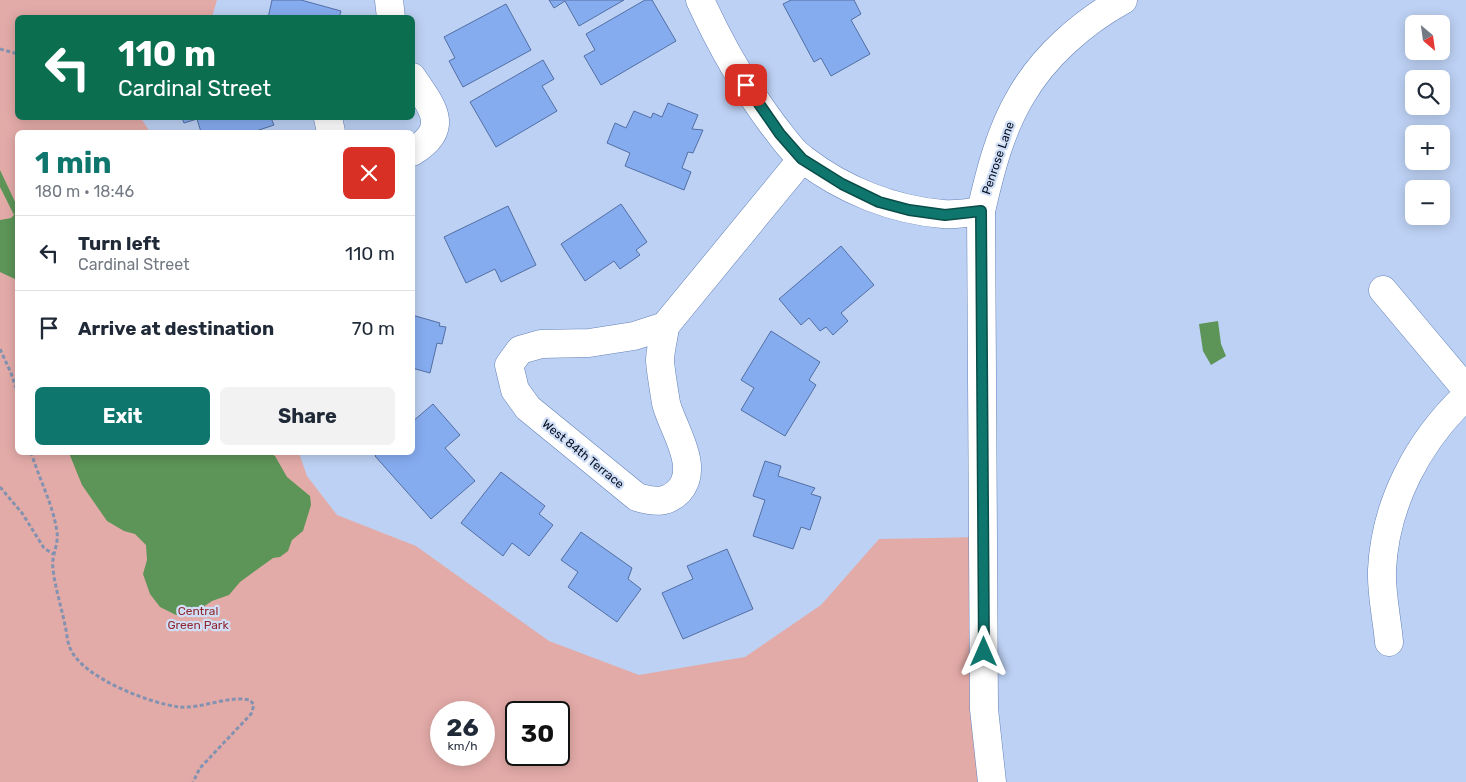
<!DOCTYPE html>
<meta charset="utf-8">
<style>
:root{--surface:#fff;--page:#f2f2f3;--text:#1f2937;--muted:#747a83;--line:#e0e1e3;--accent:#0f766e}
body{margin:0;font-family:Rubik,sans-serif;background:var(--page);color:var(--text);height:100vh;display:flex;flex-direction:column;font-size:19px;white-space:nowrap}
*{box-sizing:border-box;margin:0}
p{font-size:16px;color:var(--muted)}
.icon{flex:none;width:28px;height:28px;fill:none;stroke:currentColor;stroke-width:2;stroke-linecap:round;stroke-linejoin:round}
.map{position:relative;flex:1;overflow:hidden}
.drawer{position:absolute;left:15px;top:130px;width:400px;height:325px;display:flex;flex-direction:column;background:var(--surface);border-radius:8px;box-shadow:0 2px 12px #0003}
.drawer>*{flex:none}
.top-card{position:absolute;left:15px;top:15px;width:400px;height:105px;border-radius:8px;box-shadow:0 2px 12px #0003;background:#0b6e4f;color:#fff;overflow:hidden}
.needle{width:32px;rotate:151deg}
.controls{position:absolute;left:1405px;top:15px;display:grid;gap:10px}
.controls a{display:grid;place-items:center;width:45px;height:45px;border-radius:8px;background:var(--surface);box-shadow:0 2px 12px #0003;font-size:25px}
.speed{position:absolute;left:430px;top:701px;display:flex;gap:10px;font-size:25px;font-weight:700;text-align:center}
.speed>*{display:grid;place-content:center;width:65px;height:65px;border-radius:50%;background:var(--surface);box-shadow:0 2px 12px #0003;line-height:1}
.speed small{font-size:12px;font-weight:400}
.speed .limit{border:2px solid #111;border-radius:8px;background:#fff;color:#111}
.pin{position:absolute;display:grid;place-items:center;width:42px;height:42px;color:#fff;margin:-21px;border-radius:10px;box-shadow:0 2px 8px #0006}
.me{position:absolute;width:55px;margin:-28px;rotate:0deg;stroke-linejoin:round;filter:drop-shadow(0 0 4px #0008)}
.turn{display:flex;align-items:center;gap:18px;height:105px;padding:0 20px;font-size:22px}
.turn .icon{width:65px;height:65px;stroke-width:2.5}
.turn b{display:block;font-size:35px;line-height:42px}
.round{display:grid;place-items:center;flex:none;width:52px;height:52px;border-radius:8px;background:var(--page)}
.head{display:flex;align-items:center;justify-content:space-between;height:85px;padding:0 20px}
h1{font-size:30px;font-weight:700;line-height:38px;color:var(--accent)}
.primary-button{display:flex;gap:10px;margin-top:auto;padding:10px 20px}
.primary-button a{flex:1;height:58px;border-radius:8px;background:var(--accent);color:#fff;font-size:20px;font-weight:700;line-height:58px;text-align:center}
.primary-button a+a{background:var(--page);color:var(--text)}
ul{padding:0;list-style:none}
li{display:flex;align-items:center;gap:15px;height:75px;padding:0 20px;border-top:1px solid var(--line)}
li div{flex:1}
li b{display:block;font-size:19px}
li em{font-style:normal}
.map>svg:first-child{display:block}
.green{fill:#e3aba8;fill-rule:evenodd}
.water{fill:#5d9457}
.building{fill:#86acf0;stroke:#526fa4}
.lines{fill:none;stroke-linecap:round;stroke-linejoin:round}
.minor-casing{stroke:#6482b8;stroke-width:29}
.path{stroke:#8292b0;stroke-width:3;stroke-dasharray:4 2.5;stroke-linecap:butt}
.minor{stroke:#fff;stroke-width:28}
.route-casing{stroke:#0a4d48;stroke-width:12}
.route{stroke:#0f766e;stroke-width:9}
.labels{text-anchor:middle;stroke-width:4.5;stroke-linejoin:round;paint-order:stroke}
.street-label{font-size:12px;fill:#050f23;stroke:#d0def6}
.park-label{font-size:12px;fill:#90292f;stroke:#d0def6}
</style>
<div class="map">
<svg width="1466" height="782" viewBox="0 0 1466 782">
<rect width="100%" height="100%" fill="#bdd1f4"/>
<!-- green -->
<path class="green" d="M0,0H217L212,17L18,18V118H141L150,132H18V452L299,453L307,476L337,515L416,546L549,641L639,675L745,657L821,605L879,539L983,537L992,782H0ZM441,712H484V755H441ZM516,712H559V755H516Z"/>
<!-- water -->
<g class="water">
<polygon points="0,170 17,206 17,280 0,272 0,220 11,218 14,215 0,187"/>
<polygon points="1218,321 1221,344 1226,356 1211,365 1203,351 1199,324"/>
<polygon points="69,453 270,453 275,456 287,477 310,496 311,505 303,531 292,540 288,551 280,557 273,558 240,582 229,595 212,601 193,614 176,615 160,607 150,594 143,574 147,560 146,545 135,534 124,531 107,521 82,485"/>
</g>
<!-- building -->
<g class="building">
<polygon points="272,0 301,0 341,11 339,18 268,18"/>
<polygon points="549,0 624,0 579,26 565,1 554,8"/>
<polygon points="645,0 652,0 676,41 601,85 584,56 595,50 586,34"/>
<polygon points="791,0 854,0 861,14 851,20 870,54 831,76 821,58 814,62 783,4"/>
<polygon points="506,4 531,50 463,87 449,61 455,58 444,37"/>
<polygon points="543,60 554,79 542,86 557,111 496,147 470,102"/>
<polygon points="668,103 698,115 692,129 703,130 693,153 688,152 682,168 691,172 684,190 625,166 630,153 607,143 615,123 626,128 634,111 651,118 653,113 662,117"/>
<polygon points="182,118 271,118 274,125 253,132 201,132 197,119 184,123"/>
<polygon points="621,204 647,242 636,250 640,255 620,269 614,261 585,281 561,244"/>
<polygon points="508,206 536,265 501,282 495,269 466,283 444,237"/>
<polygon points="841,246 874,285 841,313 848,321 833,335 826,327 820,331 809,318 801,325 779,299"/>
<polygon points="412,315 440,323 439,326 446,327 442,344 437,343 430,373 412,368"/>
<polygon points="771,331 820,362 809,380 816,385 785,436 741,410 754,388 741,380"/>
<polygon points="433,404 460,435 445,448 475,481 431,519 375,456 378,452 412,452 412,422"/>
<polygon points="765,461 781,466 778,476 815,488 811,494 821,497 810,530 801,527 793,549 753,536 765,500 753,496"/>
<polygon points="501,472 545,506 539,514 553,525 529,556 512,543 503,556 461,523"/>
<polygon points="581,532 632,568 628,579 641,589 617,622 568,587 578,572 561,560"/>
<polygon points="727,549 753,609 683,639 662,593 693,579 687,566"/>
</g>
<g class="lines">
<!-- minor casing -->
<g class="minor-casing">
<g id="minor">
<polyline points="389,0 391,18"/>
<path d="M700,0C720,44 744,86 773,125C782,136 791,151 803,159C843,190 893,210 943,214C955,215 969,213 981,211"/>
<path d="M412,77C432,107 452,128 412,152"/>
<polyline points="328,118 331,132"/>
<polyline points="1383,290 1466,389"/>
<path d="M665,326C664,337 660,350 660,361C661,374 664,390 666,403C672,428 701,467 679,491C666,504 654,502 637,497L528,408L515,390L509,365L520,350L541,344L589,343L634,336Z"/>
<polyline points="665,326 802,159"/>
<path d="M1389,642C1387,619 1381,593 1382,570C1385,504 1418,441 1466,396"/>
<path d="M992,782L984,709L981,211C990,172 1000,131 1021,96C1044,56 1083,22 1123,0"/>
</g>
</g>
<!-- path -->
<g class="path">
<polyline points="0,49 18,54"/>
<polyline points="0,349 11,373 18,394"/>
<path d="M31,452C39,479 53,504 57,532C59,545 51,555 53,569C55,587 61,606 65,625C67,633 67,643 71,650C84,678 149,703 179,707C202,709 229,695 250,700L254,705L251,714L200,768L193,782"/>
<polyline points="0,487 22,513 44,548 53,554"/>
</g>
<!-- minor -->
<use href="#minor" class="minor"/>
</g>
<g class="lines">
<!-- route casing -->
<g class="route-casing">
<polyline id="route" points="746,85 780,134 802,159 842,184 879,202 909,210 945,215 981,211 984,652"/>
</g>
<!-- route -->
<use href="#route" class="route"/>
</g>
<g class="labels">
<!-- street labels -->
<g class="street-label">
<text transform="translate(998 158) rotate(-71)" y="4">Penrose Lane</text>
<text transform="translate(583 454) rotate(39)" y="4">West 84th Terrace</text>
</g>
<!-- park labels -->
<g class="park-label">
<text x="198" y="615">Central<tspan x="198" dy="14">Green Park</tspan></text>
</g>
</g>
</svg>
<div class="controls">
<a><svg class="needle" viewBox="-14 -14 28 28"><path d="M0-13l5 13h-10z" fill="#e53935"/><path d="M0 13l5-13h-10z" fill="#747a83"/></svg></a>
<a><svg class="icon" aria-label="search" viewBox="0 0 24 24"><circle cx="10" cy="10" r="6"/><path d="M15 15l6 6"/></svg></a>
<a>+</a>
<a>−</a>
</div>
<div class="speed"><div>26<small>km/h</small></div><div class="limit">30</div></div>
<div class="pin" style="left:746px;top:85px;background:#d93025"><svg class="icon" aria-label="arrive" viewBox="0 0 24 24"><path d="M6 21V4h12l-3 4 3 4H6"/></svg></div>
<svg class="me" style="left:984px;top:652px" viewBox="-20 -20 40 40"><path d="M0-17L14 15 0 8-14 15z" fill="#0f766e" stroke="#fff" stroke-width="4"/></svg>
<div class="top-card">
<div class="turn"><svg class="icon" aria-label="left" viewBox="0 0 24 24"><path d="M17 20v-9H6M10 6l-5 5 5 5"/></svg><div><b>110 m</b>Cardinal Street</div></div>
</div>
<section class="drawer">
<div class="head"><div><h1>1 min</h1><p>180 m · 18:46</p></div><a class="round" style="background:#d93025;color:#fff"><svg class="icon" aria-label="close" viewBox="0 0 24 24"><path d="M6 6l12 12M18 6L6 18"/></svg></a></div>
<ul>
<li><svg class="icon" aria-label="left" viewBox="0 0 24 24"><path d="M17 20v-9H6M10 6l-5 5 5 5"/></svg><div><b>Turn left</b><p>Cardinal Street</p></div><em>110 m</em></li>
<li><svg class="icon" aria-label="arrive" viewBox="0 0 24 24"><path d="M6 21V4h12l-3 4 3 4H6"/></svg><div><b>Arrive at destination</b></div><em>70 m</em></li>
</ul>
<div class="primary-button"><a>Exit</a><a>Share</a></div>
</section>
</div>
